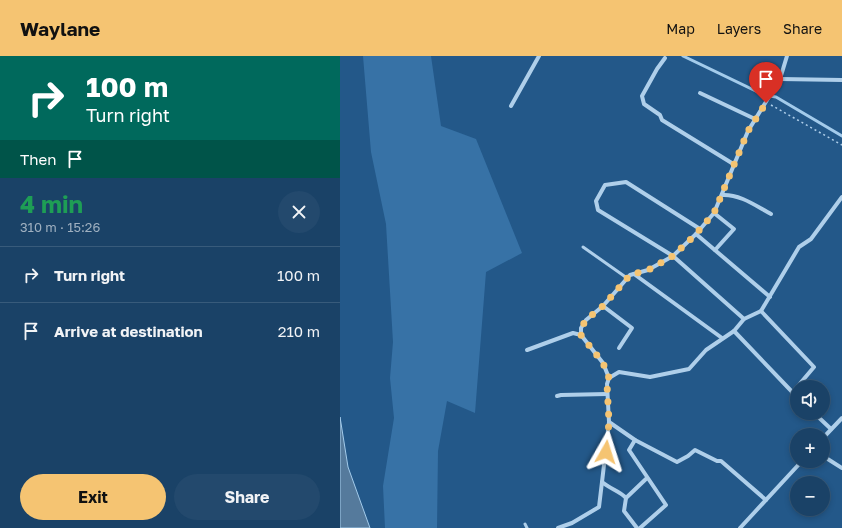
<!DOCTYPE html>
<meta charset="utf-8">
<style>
:root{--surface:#1a4267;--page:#23496d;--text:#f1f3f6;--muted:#9fb0c0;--line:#385b7b;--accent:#f5c472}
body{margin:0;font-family:"Golos Text",sans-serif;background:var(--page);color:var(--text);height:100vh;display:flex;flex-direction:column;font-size:15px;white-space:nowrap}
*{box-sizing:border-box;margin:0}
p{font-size:13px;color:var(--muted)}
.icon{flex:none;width:22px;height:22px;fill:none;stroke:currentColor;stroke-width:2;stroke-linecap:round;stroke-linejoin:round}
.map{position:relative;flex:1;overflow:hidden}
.side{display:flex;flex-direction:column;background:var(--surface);width:340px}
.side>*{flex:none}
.banner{background:#00695c;color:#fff;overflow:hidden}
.buttons{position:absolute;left:450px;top:324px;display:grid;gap:8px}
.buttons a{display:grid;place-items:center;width:40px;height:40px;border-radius:50%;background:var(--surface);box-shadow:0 2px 6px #0003,0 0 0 1px var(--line);font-size:20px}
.pin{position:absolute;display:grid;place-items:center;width:34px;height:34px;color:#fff;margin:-41px -17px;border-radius:50% 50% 50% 0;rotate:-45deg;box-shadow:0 0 4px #0007}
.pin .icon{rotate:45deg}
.me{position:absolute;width:44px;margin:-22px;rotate:6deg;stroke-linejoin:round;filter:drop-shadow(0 0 3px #0008)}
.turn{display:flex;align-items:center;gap:14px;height:84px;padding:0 20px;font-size:18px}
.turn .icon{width:52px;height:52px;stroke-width:2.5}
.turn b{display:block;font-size:28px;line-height:34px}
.then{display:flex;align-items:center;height:38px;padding:0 20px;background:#0003;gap:8px;font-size:15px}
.round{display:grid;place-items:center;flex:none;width:42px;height:42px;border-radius:21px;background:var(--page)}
.headline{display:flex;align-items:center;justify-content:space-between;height:68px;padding:0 20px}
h1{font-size:24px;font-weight:700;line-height:30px;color:#1e9e55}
.action{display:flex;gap:8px;margin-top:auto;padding:8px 20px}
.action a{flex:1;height:46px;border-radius:24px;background:var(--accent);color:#111;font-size:16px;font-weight:700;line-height:46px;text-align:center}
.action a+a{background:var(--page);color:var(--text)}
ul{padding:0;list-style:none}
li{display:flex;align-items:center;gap:12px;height:56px;padding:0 20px;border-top:1px solid var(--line)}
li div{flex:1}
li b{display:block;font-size:15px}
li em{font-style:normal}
header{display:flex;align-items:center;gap:24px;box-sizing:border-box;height:56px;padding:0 20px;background:var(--accent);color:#111}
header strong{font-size:19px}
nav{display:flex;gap:22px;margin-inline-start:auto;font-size:14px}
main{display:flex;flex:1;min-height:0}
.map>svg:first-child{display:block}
.green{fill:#3772a6}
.water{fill:#557a9c;stroke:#a3cbeb}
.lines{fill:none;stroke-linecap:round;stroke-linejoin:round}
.stream{stroke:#a3cbeb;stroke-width:3}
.path{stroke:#afcfea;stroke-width:1.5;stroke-dasharray:2 3;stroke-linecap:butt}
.lane{stroke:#afcfea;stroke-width:3}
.street{stroke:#afcfea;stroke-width:4}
.route{stroke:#f5c472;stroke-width:7;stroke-dasharray:0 12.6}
</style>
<header>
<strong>Waylane</strong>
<nav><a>Map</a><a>Layers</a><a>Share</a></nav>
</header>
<main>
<section class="side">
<div class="banner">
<div class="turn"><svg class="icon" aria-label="right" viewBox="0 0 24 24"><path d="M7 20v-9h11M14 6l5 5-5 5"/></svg><div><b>100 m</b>Turn right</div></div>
<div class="then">Then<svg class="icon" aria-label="arrive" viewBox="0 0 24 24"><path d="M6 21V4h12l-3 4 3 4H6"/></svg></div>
</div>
<div class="headline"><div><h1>4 min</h1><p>310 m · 15:26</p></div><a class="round"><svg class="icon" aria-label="close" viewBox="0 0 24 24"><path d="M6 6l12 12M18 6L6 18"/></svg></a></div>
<ul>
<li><svg class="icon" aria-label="right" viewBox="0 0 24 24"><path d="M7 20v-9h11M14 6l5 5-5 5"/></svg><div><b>Turn right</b></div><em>100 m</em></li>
<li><svg class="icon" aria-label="arrive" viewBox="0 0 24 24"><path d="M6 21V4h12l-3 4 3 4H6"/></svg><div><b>Arrive at destination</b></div><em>210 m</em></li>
</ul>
<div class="action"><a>Exit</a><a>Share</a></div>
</section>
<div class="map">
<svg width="502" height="472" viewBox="0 0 502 472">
<rect width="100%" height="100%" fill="#235889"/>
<!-- green -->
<polygon class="green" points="23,0 91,0 101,70 136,83 182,197 146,216 135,357 107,345 98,395 97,472 45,472 43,430 54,362 50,322 53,286 46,168 31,96"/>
<!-- water -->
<polygon class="water" points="0,361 8,411 30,472 0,472"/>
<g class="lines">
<!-- stream -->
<polyline class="stream" points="343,0 424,39 436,41 502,80"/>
<!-- path -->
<polyline class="path" points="431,49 502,89"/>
<!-- lane -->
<g class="lane">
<polyline points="243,191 287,222"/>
<polyline points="185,468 187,472"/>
</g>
<!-- street -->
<g class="street">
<polyline points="325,2 317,13 302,40 304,48 320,59 322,64 395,109"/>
<polyline points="440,23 502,24"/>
<polyline points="360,37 415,63"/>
<polyline points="171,50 199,0"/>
<path d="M382,139C400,138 416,150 431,158"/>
<polyline points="374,157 394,173 375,194"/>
<polyline points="360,173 286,126 265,129 256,145 258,154 333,200 404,263"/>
<polyline points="356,178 430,241"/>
<polyline points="294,218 382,282"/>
<polyline points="263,250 292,272 279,292"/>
<polyline points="421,255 474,311 452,337"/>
<polyline points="394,275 457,341"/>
<polyline points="187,294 233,277 241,279"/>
<polyline points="269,322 263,307 241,279 241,272 246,264 263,250 290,219 308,214 333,200 356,178 374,157 408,75 440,23 447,0"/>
<polyline points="217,340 221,339 267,338"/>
<polyline points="474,357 491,373"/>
<polyline points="269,366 295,384 337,406 348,400 355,394 377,405 381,405 426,444"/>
<polyline points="483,382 502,362"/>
<polyline points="295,384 289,394 326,449 300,472"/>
<polyline points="483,400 502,412"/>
<polyline points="286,442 307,422"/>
<polyline points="218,472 232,467 259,451 262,426"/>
<path d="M297,472L284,455L286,442C280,435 270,433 262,426L269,366L267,328L269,322L279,316L310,321L349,313L366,294L394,275L404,263L421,255L459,191L471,183L502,141"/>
<polyline points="400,472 462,405"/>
</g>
</g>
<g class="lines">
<!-- route -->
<polyline class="route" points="266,396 269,366 267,328 269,322 263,307 241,279 241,272 246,264 263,250 290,219 308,214 333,200 356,178 374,157 408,75 426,47"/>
</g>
</svg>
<div class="buttons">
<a><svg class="icon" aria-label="sound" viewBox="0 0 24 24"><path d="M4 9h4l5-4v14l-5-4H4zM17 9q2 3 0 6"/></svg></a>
<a>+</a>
<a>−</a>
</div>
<div class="pin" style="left:426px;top:47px;background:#d93025"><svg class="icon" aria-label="arrive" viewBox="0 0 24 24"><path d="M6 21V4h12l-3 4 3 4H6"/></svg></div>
<svg class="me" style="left:266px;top:396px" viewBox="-20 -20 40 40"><path d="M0-17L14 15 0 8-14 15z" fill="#f5c472" stroke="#fff" stroke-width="4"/></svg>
</div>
</main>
